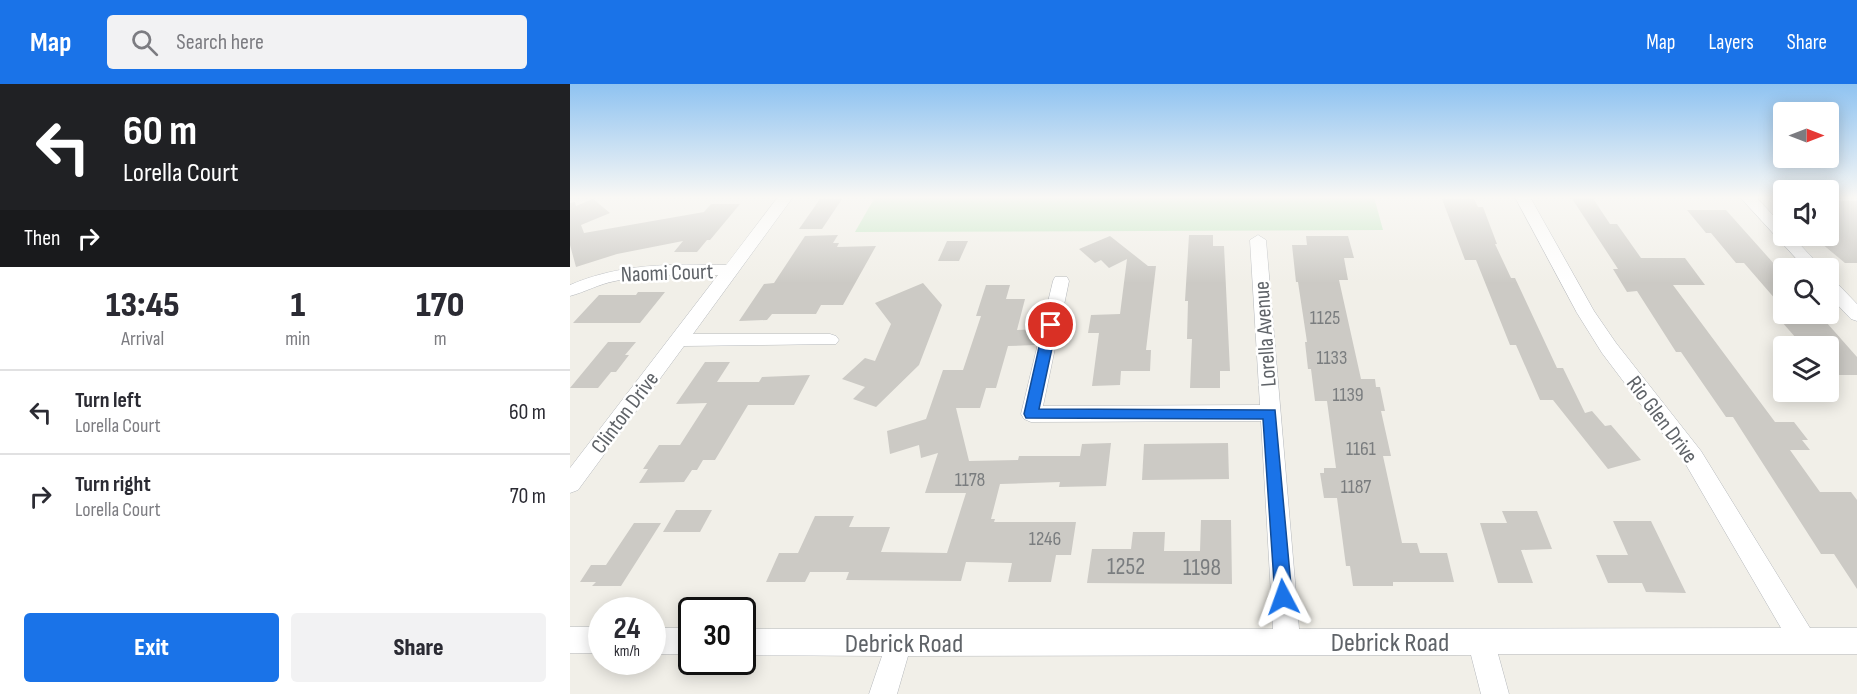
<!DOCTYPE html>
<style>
:root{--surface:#fff;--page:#f2f2f3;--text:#2b2b33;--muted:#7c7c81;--line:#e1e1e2;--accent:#1a73e8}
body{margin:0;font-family:"Sofia Sans Condensed",sans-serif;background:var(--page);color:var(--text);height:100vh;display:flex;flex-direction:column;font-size:22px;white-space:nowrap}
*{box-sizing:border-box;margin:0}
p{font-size:20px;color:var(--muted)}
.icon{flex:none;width:33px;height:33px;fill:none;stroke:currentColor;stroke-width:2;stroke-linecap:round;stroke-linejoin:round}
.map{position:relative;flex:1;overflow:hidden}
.side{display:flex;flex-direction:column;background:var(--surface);width:570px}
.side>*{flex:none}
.hud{background:#202124;color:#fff;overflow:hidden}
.needle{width:39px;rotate:90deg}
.fabs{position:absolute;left:1203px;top:18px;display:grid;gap:12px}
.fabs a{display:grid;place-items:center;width:66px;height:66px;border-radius:6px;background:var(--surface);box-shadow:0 3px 15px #0003;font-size:30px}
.speed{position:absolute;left:18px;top:513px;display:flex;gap:12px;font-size:30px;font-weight:700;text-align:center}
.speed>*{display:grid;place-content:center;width:78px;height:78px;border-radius:50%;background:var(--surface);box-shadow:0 3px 15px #0003;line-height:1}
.speed small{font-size:15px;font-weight:400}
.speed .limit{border:3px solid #111;border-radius:9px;background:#fff;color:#111}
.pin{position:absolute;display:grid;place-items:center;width:51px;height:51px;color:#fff;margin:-26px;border:3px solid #fff;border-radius:50%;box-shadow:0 2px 6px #0007}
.me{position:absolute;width:66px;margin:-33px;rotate:356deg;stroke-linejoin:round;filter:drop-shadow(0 0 4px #0008)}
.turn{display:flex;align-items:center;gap:21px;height:126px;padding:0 24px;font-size:27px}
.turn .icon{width:78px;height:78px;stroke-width:2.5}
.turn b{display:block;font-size:42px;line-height:51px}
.then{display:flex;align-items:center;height:57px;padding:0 24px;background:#0003;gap:12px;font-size:22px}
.eta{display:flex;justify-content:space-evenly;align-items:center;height:102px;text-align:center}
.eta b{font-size:36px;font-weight:800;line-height:42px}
.cta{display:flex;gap:12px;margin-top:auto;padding:12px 24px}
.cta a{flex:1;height:69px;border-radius:6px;background:var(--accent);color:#fff;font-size:24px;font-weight:800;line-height:69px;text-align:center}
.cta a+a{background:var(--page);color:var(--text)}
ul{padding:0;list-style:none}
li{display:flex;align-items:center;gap:18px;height:84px;padding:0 24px;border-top:2px solid var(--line)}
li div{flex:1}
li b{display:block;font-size:22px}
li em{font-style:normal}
header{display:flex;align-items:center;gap:36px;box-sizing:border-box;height:84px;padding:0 30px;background:var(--accent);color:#fff}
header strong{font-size:28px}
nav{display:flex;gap:33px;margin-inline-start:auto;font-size:21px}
.search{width:420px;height:54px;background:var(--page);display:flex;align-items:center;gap:15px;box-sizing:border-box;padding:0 21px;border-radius:6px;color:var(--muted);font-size:22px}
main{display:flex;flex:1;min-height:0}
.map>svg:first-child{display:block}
.green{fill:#c5e8c5}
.building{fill:#cccac5}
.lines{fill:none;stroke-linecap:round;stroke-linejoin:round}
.street-casing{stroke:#b5b8bc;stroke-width:1}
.street{fill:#fff;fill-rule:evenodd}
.route{fill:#1a73e8;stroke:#114b97;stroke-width:1.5}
.labels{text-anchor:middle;stroke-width:5;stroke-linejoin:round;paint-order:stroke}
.number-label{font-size:20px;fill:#7a7d7f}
.street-label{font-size:22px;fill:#5f6368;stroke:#fff}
.near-number-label{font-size:24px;fill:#7a7d7f}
.near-street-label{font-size:27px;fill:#5f6368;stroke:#fff}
</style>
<header>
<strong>Map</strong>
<div class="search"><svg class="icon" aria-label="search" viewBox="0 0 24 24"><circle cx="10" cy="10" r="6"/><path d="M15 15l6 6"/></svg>Search here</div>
<nav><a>Map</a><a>Layers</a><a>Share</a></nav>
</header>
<main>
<section class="side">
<div class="hud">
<div class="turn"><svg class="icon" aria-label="left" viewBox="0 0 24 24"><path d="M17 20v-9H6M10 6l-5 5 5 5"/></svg><div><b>60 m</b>Lorella Court</div></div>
<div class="then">Then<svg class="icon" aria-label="right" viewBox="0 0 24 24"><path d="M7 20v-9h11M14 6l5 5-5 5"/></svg></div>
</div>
<div class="eta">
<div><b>13:45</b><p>Arrival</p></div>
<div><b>1</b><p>min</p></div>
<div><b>170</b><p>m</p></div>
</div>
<ul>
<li><svg class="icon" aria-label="left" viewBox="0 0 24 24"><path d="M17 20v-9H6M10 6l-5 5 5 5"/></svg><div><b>Turn left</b><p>Lorella Court</p></div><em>60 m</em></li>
<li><svg class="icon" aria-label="right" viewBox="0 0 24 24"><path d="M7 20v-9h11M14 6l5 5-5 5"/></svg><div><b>Turn right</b><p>Lorella Court</p></div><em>70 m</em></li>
</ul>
<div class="cta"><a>Exit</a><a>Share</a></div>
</section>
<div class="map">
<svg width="1287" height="610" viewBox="0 0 1287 610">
<rect width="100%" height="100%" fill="#f1efe8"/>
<!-- green -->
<polygon class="green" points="305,113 804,113 813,146 285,148"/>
<!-- building -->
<g class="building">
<polygon points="1001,113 1022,113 1040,140 1047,140 1071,174 1115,174 1135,201 1103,201 1205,338 1224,338 1238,356 1232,356 1240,366 1220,366 1250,408 1281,408 1287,416 1287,505 1264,470 1251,470 1163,333 1156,333 1111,268 1106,268 1067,207 1057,208 1043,185 1048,185"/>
<polygon points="23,115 40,129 11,141 14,149 134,128 141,120 170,120 140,156 137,156 127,168 104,168 113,157 47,170 6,183 0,161 0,119 5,118 6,122"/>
<polygon points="250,115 272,115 252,145 229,145"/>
<polygon points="872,115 904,115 908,123 913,123 927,160 925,160 941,194 945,194 987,284 993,284 1015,329 1022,327 1035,342 1041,341 1071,376 1038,385 983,316 970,316 946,261 940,261 906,176 895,176"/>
<polygon points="1258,117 1287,117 1287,179 1275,179 1245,154 1258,154"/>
<polygon points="1117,126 1156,126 1214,191 1214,225 1174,179 1166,179 1141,149 1136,149"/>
<polygon points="268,151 263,159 269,159 267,163 306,162 273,221 251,221 246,230 202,230 197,236 169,237 194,200 204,199 235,152"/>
<polygon points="619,151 643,151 643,162 654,162 660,287 650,287 650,304 620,304 622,255 617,255 618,217 615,217"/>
<polygon points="540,152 578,182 586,182 576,266 581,266 580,287 551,287 550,301 522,302 529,249 518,249 521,231 550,230 557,175 539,184 531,176 525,179 509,165"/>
<polygon points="736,152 778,152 784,174 774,174 778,196 769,196 791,295 805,295 806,303 810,303 815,327 811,327 821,372 813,372 832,459 847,459 850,469 877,469 884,498 823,498 823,502 783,502 780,482 776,482 767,414 754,414 750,389 754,389 754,384 766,384 757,317 745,317 741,285 738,285 735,258 737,258 728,198 726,198 722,161 737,161"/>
<polygon points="377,157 398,157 389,177 368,177"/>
<polygon points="353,199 372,221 349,281 306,323 283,315 295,303 272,295 295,274 305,277 321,240 305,219"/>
<polygon points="416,201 440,201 436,215 455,215 447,246 469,245 465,261 438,262 426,304 416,304 410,324 386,324 399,377 448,376 449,372 510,372 512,360 541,359 536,402 489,403 490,398 430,400 421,435 425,435 424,438 506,438 501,471 486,471 481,498 438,498 442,479 396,478 391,497 276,496 279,488 240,488 235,498 196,498 209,469 228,469 245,432 284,432 279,443 320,443 311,468 377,469 396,409 355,409 368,369 351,374 349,361 320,370 317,347 356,335 373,286 393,286 411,232 406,232"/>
<polygon points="68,208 95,208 70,239 3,239 29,211 66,211"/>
<polygon points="1205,230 1249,230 1287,273 1287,291 1258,291 1258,262 1233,262"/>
<polygon points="38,258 66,258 55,271 59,271 46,288 41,288 28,304 0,304"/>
<polygon points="135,278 160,278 147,298 189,298 192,293 240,291 224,321 178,321 145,376 133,376 127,386 122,386 114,398 69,399 78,385 73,385 89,361 110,361 137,319 106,320"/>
<polygon points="658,359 659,395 572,396 574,360"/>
<polygon points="106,426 142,426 130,448 93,448"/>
<polygon points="932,427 967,427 982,465 951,466 963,499 928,499 910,439 937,439"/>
<polygon points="631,436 661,436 662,500 517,499 522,465 561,465 563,448 595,448 594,467 630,467"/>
<polygon points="1043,437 1081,437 1116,509 1076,508 1072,499 1038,499 1026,471 1058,471"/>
<polygon points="64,439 91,439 51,502 22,502 26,498 10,498 21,481 36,481"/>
</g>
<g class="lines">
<!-- street casing -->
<g class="street-casing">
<g id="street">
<path d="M208,113H223L123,250H260L266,252L269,256L266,260L114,262L8,406L0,409V384L148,191C114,191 79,189 45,197C29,200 15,208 0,212V201C51,179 102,180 156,181Z"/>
<polygon points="945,113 960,113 1024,227 1046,259 1131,367 1240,544 1287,544 1287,570 928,570 939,610 911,610 901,571 338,572 327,610 299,610 312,572 172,571 172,545 703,545 691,337 461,338 454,335 451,330 483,197 485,193 497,193 499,197 473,322 690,321 680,156 688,151 696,156 729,545 1211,544 1115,379 1032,269 1007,229"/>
<polygon points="1170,113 1186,113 1214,143 1214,152 1222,152 1252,184 1235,184"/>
<polygon points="1258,195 1264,196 1287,220 1287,237 1281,235 1258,211"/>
<rect x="0" y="543" width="32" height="26"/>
<rect x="82" y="544" width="40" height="26"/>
</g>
</g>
<!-- street -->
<use href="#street" class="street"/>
</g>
<!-- sky -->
<linearGradient id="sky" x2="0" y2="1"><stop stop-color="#8fc3f1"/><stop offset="0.57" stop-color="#f9f8f5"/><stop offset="1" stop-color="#f9f8f5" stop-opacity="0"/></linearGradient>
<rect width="1287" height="199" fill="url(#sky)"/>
<!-- route -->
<polygon class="route" points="481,237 487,241 469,325 705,326 722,513 720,519 713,521 707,519 705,513 693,335 456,334 454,330 474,241"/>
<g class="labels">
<!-- number labels -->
<g class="number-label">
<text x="755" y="240">1125</text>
<text x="762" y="280">1133</text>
<text x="778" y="317">1139</text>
<text x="791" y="371">1161</text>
<text x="400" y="402">1178</text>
<text x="786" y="409">1187</text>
<text x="475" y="461">1246</text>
</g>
<!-- street labels -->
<g class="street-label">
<text transform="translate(97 188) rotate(-2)" y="8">Naomi Court</text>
<text transform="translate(694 250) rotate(-94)" y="8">Lorella Avenue</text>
<text transform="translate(54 328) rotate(-53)" y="8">Clinton Drive</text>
<text transform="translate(1093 335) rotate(53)" y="8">Rio Glen Drive</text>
</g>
<!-- near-number labels -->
<g class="near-number-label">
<text x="556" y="490">1252</text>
<text x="632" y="491">1198</text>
</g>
<!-- near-street labels -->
<g class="near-street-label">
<text x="820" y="567">Debrick Road</text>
<text x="334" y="568">Debrick Road</text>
</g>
</g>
</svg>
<div class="fabs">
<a><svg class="needle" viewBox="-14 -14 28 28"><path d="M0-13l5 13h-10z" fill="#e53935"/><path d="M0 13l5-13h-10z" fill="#7c7c81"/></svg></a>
<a><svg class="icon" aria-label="sound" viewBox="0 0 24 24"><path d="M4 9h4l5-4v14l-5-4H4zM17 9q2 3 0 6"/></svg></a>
<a><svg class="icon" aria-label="search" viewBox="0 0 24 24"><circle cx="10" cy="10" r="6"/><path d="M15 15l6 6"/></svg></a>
<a><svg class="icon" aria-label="layers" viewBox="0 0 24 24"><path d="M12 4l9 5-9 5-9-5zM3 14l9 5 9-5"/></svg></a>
</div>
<div class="speed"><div>24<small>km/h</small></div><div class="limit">30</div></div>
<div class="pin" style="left:481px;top:241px;background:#d93025"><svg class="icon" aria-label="arrive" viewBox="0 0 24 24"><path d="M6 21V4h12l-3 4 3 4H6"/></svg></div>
<svg class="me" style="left:713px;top:513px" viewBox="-20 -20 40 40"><path d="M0-17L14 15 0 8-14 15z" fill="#1a73e8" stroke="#fff" stroke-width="4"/></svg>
</div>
</main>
